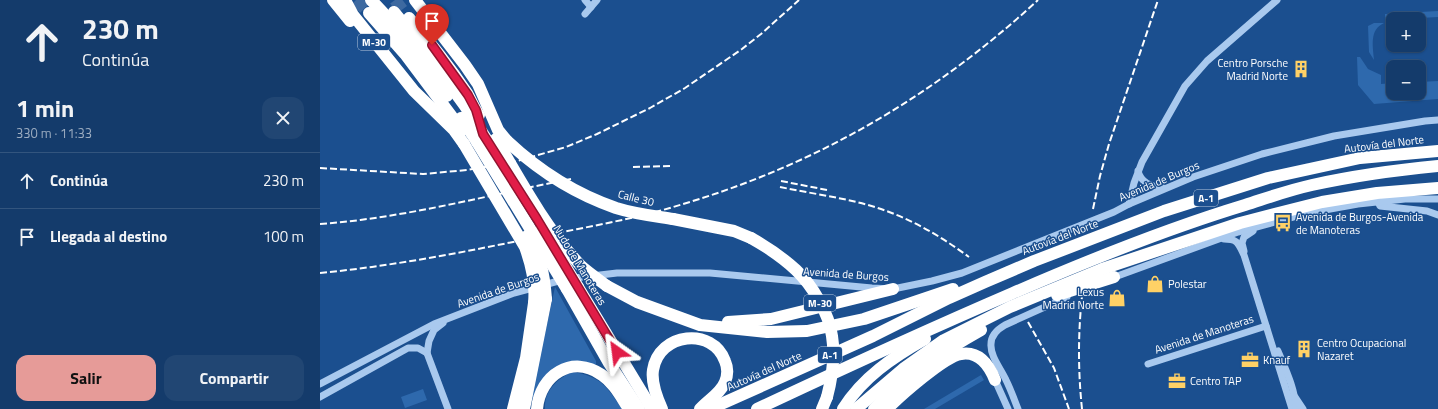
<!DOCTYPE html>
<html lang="es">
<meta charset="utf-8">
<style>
:root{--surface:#143b6b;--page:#214673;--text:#f1f3f6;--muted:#9dadc1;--line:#33557e;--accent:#e69b98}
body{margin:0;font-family:"Titillium Web",sans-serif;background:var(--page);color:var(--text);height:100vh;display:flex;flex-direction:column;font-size:15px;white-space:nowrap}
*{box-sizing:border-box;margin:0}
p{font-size:13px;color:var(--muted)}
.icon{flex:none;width:22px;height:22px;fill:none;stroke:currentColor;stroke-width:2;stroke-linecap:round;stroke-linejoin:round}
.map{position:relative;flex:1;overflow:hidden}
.side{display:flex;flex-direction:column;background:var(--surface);width:320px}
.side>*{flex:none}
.hud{background:#143b6b;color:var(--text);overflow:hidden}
.controls{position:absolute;left:1066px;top:12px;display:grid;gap:8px}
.controls a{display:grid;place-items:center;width:40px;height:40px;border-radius:8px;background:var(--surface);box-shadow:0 1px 3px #0004,0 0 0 1px var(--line);font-size:20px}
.pin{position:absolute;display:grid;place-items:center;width:34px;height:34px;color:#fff;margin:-41px -17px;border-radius:50% 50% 50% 0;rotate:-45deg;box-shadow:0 0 4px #0007}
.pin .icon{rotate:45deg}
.me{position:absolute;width:44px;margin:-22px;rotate:329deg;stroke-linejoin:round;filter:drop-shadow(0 0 3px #0008)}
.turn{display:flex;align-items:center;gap:14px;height:84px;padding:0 16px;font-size:18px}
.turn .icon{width:52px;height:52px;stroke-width:2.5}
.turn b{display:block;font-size:28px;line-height:34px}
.round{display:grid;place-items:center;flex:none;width:42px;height:42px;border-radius:12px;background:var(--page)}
.head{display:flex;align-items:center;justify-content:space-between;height:68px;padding:0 16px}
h1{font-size:24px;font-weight:700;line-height:30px}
.primary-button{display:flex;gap:8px;margin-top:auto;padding:8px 16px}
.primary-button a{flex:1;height:46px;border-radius:12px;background:var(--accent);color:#111;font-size:16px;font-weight:700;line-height:46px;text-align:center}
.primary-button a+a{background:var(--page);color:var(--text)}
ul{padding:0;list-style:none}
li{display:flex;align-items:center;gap:12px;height:56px;padding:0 16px;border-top:1px solid var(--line)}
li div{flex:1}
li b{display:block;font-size:15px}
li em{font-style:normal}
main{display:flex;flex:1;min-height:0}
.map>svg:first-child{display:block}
.green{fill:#2e69ad}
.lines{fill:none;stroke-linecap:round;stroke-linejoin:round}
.highway-tunnel{stroke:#3d69a0;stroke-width:12;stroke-dasharray:12 6;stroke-linecap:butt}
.minor{stroke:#a9c9ee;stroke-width:7}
.highway{stroke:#fff;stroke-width:12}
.rail{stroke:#fff;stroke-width:2;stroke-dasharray:7 3;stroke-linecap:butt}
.highway-bridge{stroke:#fff;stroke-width:12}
.route-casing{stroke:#92132f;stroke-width:10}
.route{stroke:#e11d48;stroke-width:7}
.labels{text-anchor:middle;stroke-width:3;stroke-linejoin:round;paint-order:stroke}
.shield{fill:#1b4f8f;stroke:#bbcadd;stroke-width:1}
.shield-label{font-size:10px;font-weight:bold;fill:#fff}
.poi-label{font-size:11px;fill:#fff;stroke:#1b4f8f;text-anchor:start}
.street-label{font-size:11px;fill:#fff;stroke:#1b4f8f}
</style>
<main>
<section class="side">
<div class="hud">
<div class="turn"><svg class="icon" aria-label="ahead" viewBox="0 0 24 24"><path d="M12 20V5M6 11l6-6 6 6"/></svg><div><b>230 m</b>Continúa</div></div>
</div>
<div class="head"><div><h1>1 min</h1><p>330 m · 11:33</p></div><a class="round"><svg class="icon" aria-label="close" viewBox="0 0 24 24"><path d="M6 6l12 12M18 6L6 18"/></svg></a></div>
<ul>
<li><svg class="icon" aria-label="ahead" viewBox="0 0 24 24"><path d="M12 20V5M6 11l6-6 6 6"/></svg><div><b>Continúa</b></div><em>230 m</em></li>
<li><svg class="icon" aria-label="arrive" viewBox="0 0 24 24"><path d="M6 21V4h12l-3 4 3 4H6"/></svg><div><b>Llegada al destino</b></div><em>100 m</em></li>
</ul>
<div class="primary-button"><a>Salir</a><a>Compartir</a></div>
</section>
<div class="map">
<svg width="1118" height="409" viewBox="0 0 1118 409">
<rect width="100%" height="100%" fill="#1b4f8f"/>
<!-- green -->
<g class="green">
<polygon points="1118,11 1118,17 1065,20 1065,14"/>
<path d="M1054,23H1064C1049,30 1053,46 1054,60L1049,52L1048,26Z"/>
<polygon points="1037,57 1040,57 1048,69 1061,75 1061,84 1073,83 1073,93 1099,93 1099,82 1118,81 1118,99 1054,104 1038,85"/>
<polygon points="235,287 276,361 276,364 274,365 258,361 216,393 210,402"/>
<path d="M252,372C281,376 287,387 302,409H225C224,391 237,379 252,372Z"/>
<polygon points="661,375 664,380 615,409 604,409"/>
<polygon points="103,389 107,400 85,408 81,397"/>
</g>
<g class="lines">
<!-- highway-tunnel -->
<g class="highway-tunnel">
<polyline points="36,0 49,13"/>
<polyline points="75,0 84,12"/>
</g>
<!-- minor -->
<g class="minor">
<polyline points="265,0 271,7"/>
<polyline points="265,14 277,0"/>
<path d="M818,171C821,183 832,187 844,188"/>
<polyline points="1058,202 1060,206 1107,211 1118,215"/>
<polyline points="809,204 814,183 822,162 865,86 887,61 957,0"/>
<path d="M904,239C918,239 918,243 924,255L972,409"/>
<polyline points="924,251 922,243 924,237 933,231"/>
<polyline points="792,278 918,232 988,213 1038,204 1085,199 1118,199"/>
<polyline points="123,323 114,330 109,341 107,353 128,409"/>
<path d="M958,351C966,370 975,389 976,409"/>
<polyline points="828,364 946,326"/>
<polyline points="675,380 688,409"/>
<polyline points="0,384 114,324 194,293 246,279 297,273 390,273 552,288 573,289 612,281 642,273 794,212 809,204 873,177 942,154 1014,136 1105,121 1118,120"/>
<polyline points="0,397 88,348 98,348 107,353"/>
<polyline points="975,397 983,409"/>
<path d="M698,409C694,399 691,390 686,380C681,369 670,356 671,344C671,335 678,329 685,325L747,297"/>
</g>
<!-- highway -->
<g class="highway">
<polyline points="13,0 30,21"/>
<polyline points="25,0 33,15 94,91 134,130 144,144"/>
<path d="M51,0C80,29 103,63 127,96"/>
<polyline points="95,0 145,65 158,84 178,130 187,141"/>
<polyline points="74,12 97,40 145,106 167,140"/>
<polyline points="49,13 85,54 142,130"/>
<path d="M89,18C110,42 129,66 147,93C151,100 154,108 159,115"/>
<polyline points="141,118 157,142"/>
<polyline points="353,219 414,231 431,238"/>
<polyline points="287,286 317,302 380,325 447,332 487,331 544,319 633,289"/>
<polyline points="258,287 332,409"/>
<polyline points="247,289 289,363 319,409"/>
<polyline points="737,295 794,277"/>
<polyline points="408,322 451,319 573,289"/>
<polyline points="193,409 206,358 214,303"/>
<polyline points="204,409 226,299"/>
<path d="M217,409C220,375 252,354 282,375C294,383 301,397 309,409"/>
<path d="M342,409C337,398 331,383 333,370C339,332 393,327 405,361C408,368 408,375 405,382C401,393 388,400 380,409"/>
<polyline points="390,409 553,336 629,298 665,282 714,261 844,211 948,178 1040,158 1118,151"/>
<path d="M437,409C522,369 607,330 693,293C769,260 846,229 925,205C947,198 969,190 992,185C1033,176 1076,170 1118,166"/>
<polyline points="502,409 507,397"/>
<path d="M523,409C542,378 573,357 605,339"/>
<polyline points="536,409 583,369 624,340 690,307 782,269 920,223 1002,202 1057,193 1118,188"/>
<path d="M554,409C585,376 622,352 661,330"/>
<path d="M567,409C580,396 625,356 641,354C659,351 669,365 675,380"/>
</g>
<!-- rail -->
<g class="rail">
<polyline points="313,167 350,166"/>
<polyline points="0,168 103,174 147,170 194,162 246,147 277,134 330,108 365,88 422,49 441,34 479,0"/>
<polyline points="461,181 507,190"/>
<path d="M460,187C493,194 528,198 561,209C593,220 622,237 649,257"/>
<polyline points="773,209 780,176 789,144 838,0"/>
<path d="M0,224C85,218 168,195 251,179"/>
<path d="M0,273C73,266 145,252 217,237C266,227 316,219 363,204C498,164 615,95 718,0"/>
<polyline points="708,322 734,368 749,409"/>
<path d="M762,409C758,371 758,334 762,296"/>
</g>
<!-- highway-bridge -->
<g class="highway-bridge">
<path d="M176,139C201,182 227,230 261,266C269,273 279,280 287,286"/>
<path d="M187,141C219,171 255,194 296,208C315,214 334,216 353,219"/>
<polyline points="157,142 247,289"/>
<path d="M144,144L205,247C212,266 216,283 214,303"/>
<polyline points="222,228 258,287"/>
<path d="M207,236C221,258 224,273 226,299"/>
<path d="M431,238C447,247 462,257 476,270C492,285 509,313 512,336C515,355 512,378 507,397"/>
</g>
</g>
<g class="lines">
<!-- route casing -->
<g class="route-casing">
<polyline id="route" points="112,45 148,95 156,110 163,134 217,219 297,352"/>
</g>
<!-- route -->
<use href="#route" class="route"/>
</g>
<!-- icons -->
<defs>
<g id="building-bare" transform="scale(1.38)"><path d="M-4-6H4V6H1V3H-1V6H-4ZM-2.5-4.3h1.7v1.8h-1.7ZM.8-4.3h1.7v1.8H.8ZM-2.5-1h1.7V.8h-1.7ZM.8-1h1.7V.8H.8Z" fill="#ffd166" stroke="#1b4f8f" stroke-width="2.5" paint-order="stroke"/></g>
<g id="bus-bare" transform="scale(1.38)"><path d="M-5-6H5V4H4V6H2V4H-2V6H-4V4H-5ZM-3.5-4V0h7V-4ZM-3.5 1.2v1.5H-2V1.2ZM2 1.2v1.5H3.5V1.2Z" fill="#ffd166" stroke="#1b4f8f" stroke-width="2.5" paint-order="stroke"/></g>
<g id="shop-bare" transform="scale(1.38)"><path d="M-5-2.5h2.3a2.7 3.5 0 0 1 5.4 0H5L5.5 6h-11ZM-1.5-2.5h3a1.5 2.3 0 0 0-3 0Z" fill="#ffd166" stroke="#1b4f8f" stroke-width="2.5" paint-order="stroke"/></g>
<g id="office-bare" transform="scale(1.38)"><path d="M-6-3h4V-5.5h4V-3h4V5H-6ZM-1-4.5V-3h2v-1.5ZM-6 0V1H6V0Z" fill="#ffd166" stroke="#1b4f8f" stroke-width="2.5" paint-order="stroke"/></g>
</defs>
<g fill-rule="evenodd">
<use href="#building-bare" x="981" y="69"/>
<use href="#bus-bare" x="963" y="223"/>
<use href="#shop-bare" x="835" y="284"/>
<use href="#shop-bare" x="797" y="298"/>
<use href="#building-bare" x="984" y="349"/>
<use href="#office-bare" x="930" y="360"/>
<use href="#office-bare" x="857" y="381"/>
</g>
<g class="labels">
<!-- shield labels -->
<g class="shield">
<rect x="38" y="34" width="32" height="16" rx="3"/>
<rect x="874" y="190" width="24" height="16" rx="3"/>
<rect x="484" y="295" width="32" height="16" rx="3"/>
<rect x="498" y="347" width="24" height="16" rx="3"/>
</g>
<g class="shield-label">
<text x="54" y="46">M-30</text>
<text x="886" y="202">A-1</text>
<text x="500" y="307">M-30</text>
<text x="510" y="359">A-1</text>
</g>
<!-- poi labels -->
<g class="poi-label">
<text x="968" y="67" text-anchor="end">Centro Porsche<tspan x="968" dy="13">Madrid Norte</tspan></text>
<text x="976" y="221">Avenida de Burgos-Avenida<tspan x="976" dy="13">de Manoteras</tspan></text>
<text x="848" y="288">Polestar</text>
<text x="784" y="296" text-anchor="end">Lexus<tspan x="784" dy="13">Madrid Norte</tspan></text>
<text x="997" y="347">Centro Ocupacional<tspan x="997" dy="13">Nazaret</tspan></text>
<text x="943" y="364">Knauf</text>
<text x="870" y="385">Centro TAP</text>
</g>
<!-- street labels -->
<g class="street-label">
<text transform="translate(1064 144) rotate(-7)" y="4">Autovía del Norte</text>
<text transform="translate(839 181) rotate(-23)" y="4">Avenida de Burgos</text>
<text transform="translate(316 198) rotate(14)" y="4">Calle 30</text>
<text transform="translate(740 237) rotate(-21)" y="4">Autovía del Norte</text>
<text transform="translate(260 265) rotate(59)" y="4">Nudo de Manoteras</text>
<text transform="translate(526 274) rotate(4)" y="4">Avenida de Burgos</text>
<text transform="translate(178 290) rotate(-19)" y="4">Avenida de Burgos</text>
<text transform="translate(884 334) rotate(-18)" y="4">Avenida de Manoteras</text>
<text transform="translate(444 371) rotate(-24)" y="4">Autovía del Norte</text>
</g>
</g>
</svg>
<div class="controls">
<a>+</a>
<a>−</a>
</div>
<div class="pin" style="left:112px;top:45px;background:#d93025"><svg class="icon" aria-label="arrive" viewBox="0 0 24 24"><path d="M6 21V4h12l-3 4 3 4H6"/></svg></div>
<svg class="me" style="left:297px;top:352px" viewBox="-20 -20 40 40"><path d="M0-17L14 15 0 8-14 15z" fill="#e11d48" stroke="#fff" stroke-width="4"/></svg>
</div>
</main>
